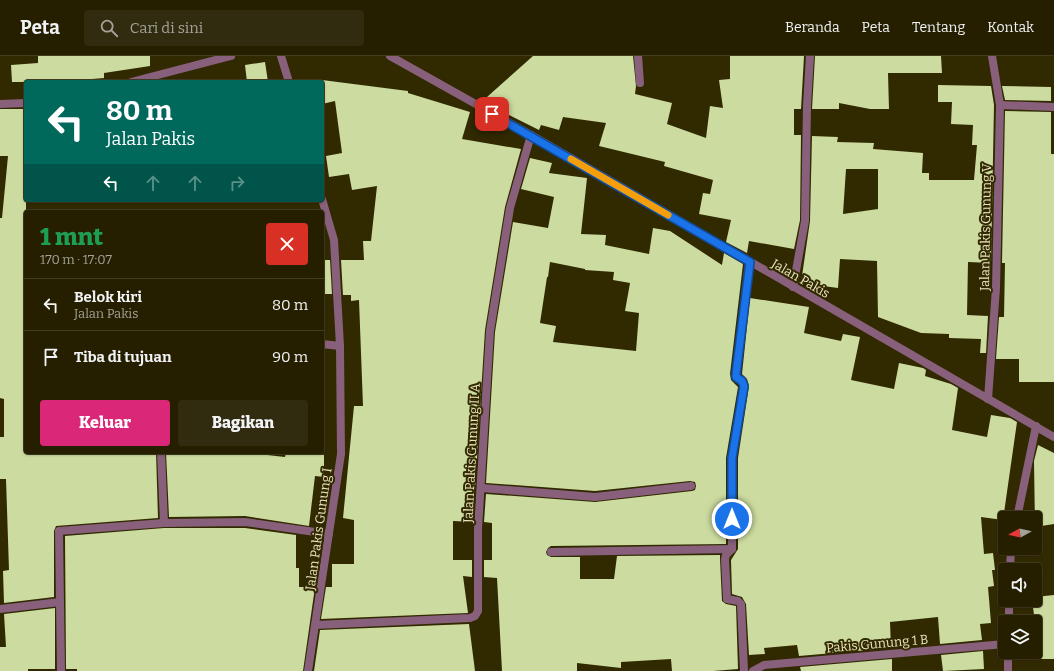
<!DOCTYPE html>
<html lang="id">
<meta charset="utf-8">
<style>
:root{--surface:#251f00;--page:#312c0f;--text:#f1f3f6;--muted:#a3a299;--line:#423d22;--accent:#db2777}
body{margin:0;font-family:Bitter,serif;background:var(--page);color:var(--text);height:100vh;display:flex;flex-direction:column;font-size:15px;white-space:nowrap}
*{box-sizing:border-box;margin:0}
p{font-size:13px;color:var(--muted)}
.icon{flex:none;width:22px;height:22px;fill:none;stroke:currentColor;stroke-width:2;stroke-linecap:round;stroke-linejoin:round}
.map{position:relative;flex:1;overflow:hidden}
.details{position:absolute;left:24px;top:154px;width:300px;height:244px;display:flex;flex-direction:column;background:var(--surface);border-radius:4px;box-shadow:0 1px 3px #0004,0 0 0 1px var(--line)}
.details>*{flex:none}
.hud{position:absolute;left:24px;top:24px;width:300px;height:122px;border-radius:4px;box-shadow:0 1px 3px #0004,0 0 0 1px var(--line);background:#00695c;color:#fff;overflow:hidden}
.needle{width:26px;rotate:262deg}
.buttons{position:absolute;left:998px;top:455px;display:grid;gap:8px}
.buttons a{display:grid;place-items:center;width:44px;height:44px;border-radius:4px;background:var(--surface);box-shadow:0 1px 3px #0004,0 0 0 1px var(--line);font-size:20px}
.pin{position:absolute;display:grid;place-items:center;width:34px;height:34px;color:#fff;margin:-17px;border-radius:8px;box-shadow:0 2px 6px #0006}
.me{position:absolute;width:44px;margin:-22px;rotate:0deg;stroke-linejoin:round;filter:drop-shadow(0 0 3px #0008)}
.turn{display:flex;align-items:center;gap:14px;height:84px;padding:0 16px;font-size:18px}
.turn .icon{width:52px;height:52px;stroke-width:2.5}
.turn b{display:block;font-size:28px;line-height:34px}
.lanes{display:flex;align-items:center;height:38px;padding:0 16px;background:#0003;justify-content:center;gap:20px;direction:ltr}
.lanes .off{opacity:.35}
.round{display:grid;place-items:center;flex:none;width:42px;height:42px;border-radius:4px;background:var(--page)}
.summary{display:flex;align-items:center;justify-content:space-between;height:68px;padding:0 16px}
h1{font-size:24px;font-weight:800;line-height:30px;color:#1e9e55}
.action{display:flex;gap:8px;margin-top:auto;padding:8px 16px}
.action a{flex:1;height:46px;border-radius:4px;background:var(--accent);color:#fff;font-size:16px;font-weight:800;line-height:46px;text-align:center}
.action a+a{background:var(--page);color:var(--text)}
ul{padding:0;list-style:none}
li{display:flex;align-items:center;gap:12px;height:52px;padding:0 16px;border-top:1px solid var(--line)}
li div{flex:1}
li b{display:block;font-size:15px}
li em{font-style:normal}
header{display:flex;align-items:center;gap:24px;box-sizing:border-box;height:56px;padding:0 20px;background:var(--surface);border-bottom:1px solid var(--line)}
header strong{font-size:19px}
nav{display:flex;gap:22px;margin-inline-start:auto;font-size:14px}
.search{width:280px;height:36px;background:var(--page);display:flex;align-items:center;gap:10px;box-sizing:border-box;padding:0 14px;border-radius:4px;color:var(--muted);font-size:15px}
.map>svg:first-child{display:block}
.building{fill:#ccdb9f;fill-rule:evenodd}
.lines{fill:none;stroke-linecap:round;stroke-linejoin:round}
.street{stroke:#88607b;stroke-width:8}
.route-casing{stroke:#114b97;stroke-width:10}
.route{stroke:#1a73e8;stroke-width:7}
.slow{stroke:#f59e0b;stroke-width:7}
.labels{text-anchor:middle;stroke-width:4;stroke-linejoin:round;paint-order:stroke}
.street-label{font-size:13px;fill:#eae3bd;stroke:#312900}
</style>
<header>
<strong>Peta</strong>
<div class="search"><svg class="icon" aria-label="search" viewBox="0 0 24 24"><circle cx="10" cy="10" r="6"/><path d="M15 15l6 6"/></svg>Cari di sini</div>
<nav><a>Beranda</a><a>Peta</a><a>Tentang</a><a>Kontak</a></nav>
</header>
<div class="map">
<svg width="1054" height="615" viewBox="0 0 1054 615">
<rect width="100%" height="100%" fill="#312900"/>
<!-- building -->
<g class="building">
<polygon points="38,0 150,0 150,10 104,17 104,22 80,24 80,26 12,26 11,9 38,7"/>
<polygon points="533,0 633,0 636,30 635,38 672,47 667,68 706,82 710,50 723,52 719,24 730,23 730,0 804,0 801,53 794,53 794,79 801,79 800,164 794,193 749,185 747,197 726,186 731,164 699,158 703,137 710,138 713,124 664,110 665,106 599,90 606,67 563,61 559,74 541,69 539,74 499,54 487,41"/>
<polygon points="815,0 941,0 942,17 888,17 889,53 870,53 839,47 839,53 812,53"/>
<polygon points="265,6 268,26 247,26 245,9"/>
<polygon points="322,24 408,35 408,37 470,56 462,83 521,93 505,151 485,274 473,466 453,465 453,504 472,504 472,521 463,520 468,557 321,563 326,531 332,531 332,508 354,508 354,464 343,462 354,350 363,350 359,244 351,245 351,239 343,239 341,204 364,204 363,185 371,185 377,130 352,134 349,118 329,121 326,100 342,97 335,45 322,48"/>
<path d="M938,29L991,30L994,49L991,207L968,206L967,259L988,260L986,297H980L981,283L949,282V278L921,277L878,261L877,205L840,203L838,232L801,227L810,165L812,80L838,81L837,86L874,87L873,93L923,97L922,117H929V124H974L977,89H972L973,69L951,68L952,46H938ZM846,113H878V153L843,158Z"/>
<polygon points="1002,30 1051,31 1051,45 1005,44"/>
<polygon points="0,53 23,53 24,124 26,124 26,396 156,396 158,462 56,470 54,475 54,541 4,547 3,515 9,514 6,423 0,423 0,381 4,381 4,343 0,342 0,162 2,162 8,100 0,100"/>
<polygon points="1005,55 1051,56 1051,98 1054,98 1054,326 1019,326 1019,303 996,303 999,261 1004,261 1005,207 1002,207"/>
<path d="M530,102L552,107L549,117L587,122L581,178L606,179L605,189L649,198L653,172L670,175L722,209L724,197L743,208L730,318L731,324L738,331L726,402V488L551,490L548,492L546,496L547,499L551,501H580V523H614L617,500L720,499V503L722,545L726,548L736,550L738,613L713,615H672L671,603L621,606V612L577,607V615H502L497,522L484,521V504H492V467L484,466L486,438L595,446L692,435L695,434L696,430L695,426L690,425L595,435L486,427L495,276L513,166L548,172L554,141L521,133ZM550,206L585,213V214L614,216L613,224L630,227L625,255L639,257L636,295L553,286L556,270L540,267L547,221H548Z"/>
<polygon points="322,204 330,204 332,238 322,238"/>
<polygon points="750,242 809,251 804,277 841,285 843,278 860,281 851,324 894,333 899,307 923,312 926,314 925,320 951,328 958,332 952,374 987,381 991,359 1010,362 1017,366 1003,464 981,461 984,498 993,497 995,514 992,514 994,530 988,531 991,567 980,568 982,584 940,588 938,561 890,566 891,592 799,600 797,589 764,592 765,598 749,599 746,548 742,541 732,538 731,504 738,493 738,402 749,330 747,323 742,318"/>
<polygon points="1038,389 1054,397 1054,468 1035,471 1034,405"/>
<polygon points="166,396 242,396 285,401 286,396 324,399 324,421 315,420 309,470 245,460 169,461"/>
<polygon points="164,472 245,472 296,479 296,512 299,512 299,531 315,531 303,615 77,615 77,613 66,613 65,480"/>
<polygon points="1054,539 1054,603 1035,603 1035,566 1032,544 1035,544 1035,541"/>
<polygon points="55,552 55,613 28,613 28,615 0,615 0,591 6,591 4,558"/>
<polygon points="469,568 475,615 314,615 320,574"/>
<polygon points="983,595 984,613 943,615 941,599"/>
<polygon points="892,603 892,615 801,615 800,611"/>
</g>
<g class="lines">
<!-- street -->
<g class="street">
<polyline points="281,0 289,26"/>
<polyline points="390,0 531,79 1054,381"/>
<polyline points="638,0 640,27"/>
<polyline points="131,26 231,0"/>
<polyline points="0,48 26,47"/>
<polyline points="1000,49 1054,51"/>
<polyline points="793,231 805,165 807,50 810,0"/>
<polyline points="322,288 340,290"/>
<polyline points="988,343 996,232 1000,49 992,0"/>
<polyline points="161,396 164,467"/>
<polyline points="481,432 595,441 691,430"/>
<polyline points="1017,462 1036,370"/>
<polyline points="551,496 732,493"/>
<polyline points="1010,514 1011,492"/>
<polyline points="0,553 60,546"/>
<polyline points="1009,566 1009,544"/>
<polyline points="315,569 470,562 475,560 478,555 478,473 490,275 510,152 531,79"/>
<polyline points="61,615 59,475 164,467 245,466 329,478"/>
<polyline points="308,615 341,398 340,290 334,184 322,143"/>
<polyline points="744,615 741,548 738,545 727,543 725,503 726,499 732,493 732,402 744,330 742,325 736,321 736,318 749,206"/>
<polyline points="753,615 764,609 1005,588"/>
<polyline points="1008,615 1008,596"/>
</g>
</g>
<g class="lines">
<!-- route casing -->
<g class="route-casing">
<polyline id="route" points="492,58 750,206 736,318 736,321 742,325 744,330 732,402 732,463"/>
</g>
<!-- route -->
<use href="#route" class="route"/>
<!-- slow -->
<polyline class="slow" points="571,103 668,159"/>
</g>
<g class="labels">
<!-- street labels -->
<g class="street-label">
<text transform="translate(985 171) rotate(-89)" y="5">Jalan Pakis Gunung V</text>
<text transform="translate(801 222) rotate(30)" y="5">Jalan Pakis</text>
<text transform="translate(471 397) rotate(-87)" y="5">Jalan Pakis Gunung II A</text>
<text transform="translate(318 473) rotate(-82)" y="5">Jalan Pakis Gunung I</text>
<text transform="translate(877 587) rotate(-5)" y="5">Pakis Gunung 1 B</text>
</g>
</g>
</svg>
<div class="buttons">
<a><svg class="needle" viewBox="-14 -14 28 28"><path d="M0-13l5 13h-10z" fill="#e53935"/><path d="M0 13l5-13h-10z" fill="#a3a299"/></svg></a>
<a><svg class="icon" aria-label="sound" viewBox="0 0 24 24"><path d="M4 9h4l5-4v14l-5-4H4zM17 9q2 3 0 6"/></svg></a>
<a><svg class="icon" aria-label="layers" viewBox="0 0 24 24"><path d="M12 4l9 5-9 5-9-5zM3 14l9 5 9-5"/></svg></a>
</div>
<div class="pin" style="left:492px;top:58px;background:#d93025"><svg class="icon" aria-label="arrive" viewBox="0 0 24 24"><path d="M6 21V4h12l-3 4 3 4H6"/></svg></div>
<svg class="me" style="left:732px;top:463px" viewBox="-20 -20 40 40"><circle r="17" fill="#1a73e8" stroke="#fff" stroke-width="3"/><path d="M0-11L8 9 0 5-8 9z" fill="#fff"/></svg>
<div class="hud">
<div class="turn"><svg class="icon" aria-label="left" viewBox="0 0 24 24"><path d="M17 20v-9H6M10 6l-5 5 5 5"/></svg><div><b>80 m</b>Jalan Pakis</div></div>
<div class="lanes"><svg class="icon" aria-label="left" viewBox="0 0 24 24"><path d="M17 20v-9H6M10 6l-5 5 5 5"/></svg><svg class="icon off" aria-label="ahead" viewBox="0 0 24 24"><path d="M12 20V5M6 11l6-6 6 6"/></svg><svg class="icon off" aria-label="ahead" viewBox="0 0 24 24"><path d="M12 20V5M6 11l6-6 6 6"/></svg><svg class="icon off" aria-label="right" viewBox="0 0 24 24"><path d="M7 20v-9h11M14 6l5 5-5 5"/></svg></div>
</div>
<section class="details">
<div class="summary"><div><h1>1 mnt</h1><p>170 m · 17:07</p></div><a class="round" style="background:#d93025;color:#fff"><svg class="icon" aria-label="close" viewBox="0 0 24 24"><path d="M6 6l12 12M18 6L6 18"/></svg></a></div>
<ul>
<li><svg class="icon" aria-label="left" viewBox="0 0 24 24"><path d="M17 20v-9H6M10 6l-5 5 5 5"/></svg><div><b>Belok kiri</b><p>Jalan Pakis</p></div><em>80 m</em></li>
<li><svg class="icon" aria-label="arrive" viewBox="0 0 24 24"><path d="M6 21V4h12l-3 4 3 4H6"/></svg><div><b>Tiba di tujuan</b></div><em>90 m</em></li>
</ul>
<div class="action"><a>Keluar</a><a>Bagikan</a></div>
</section>
</div>
